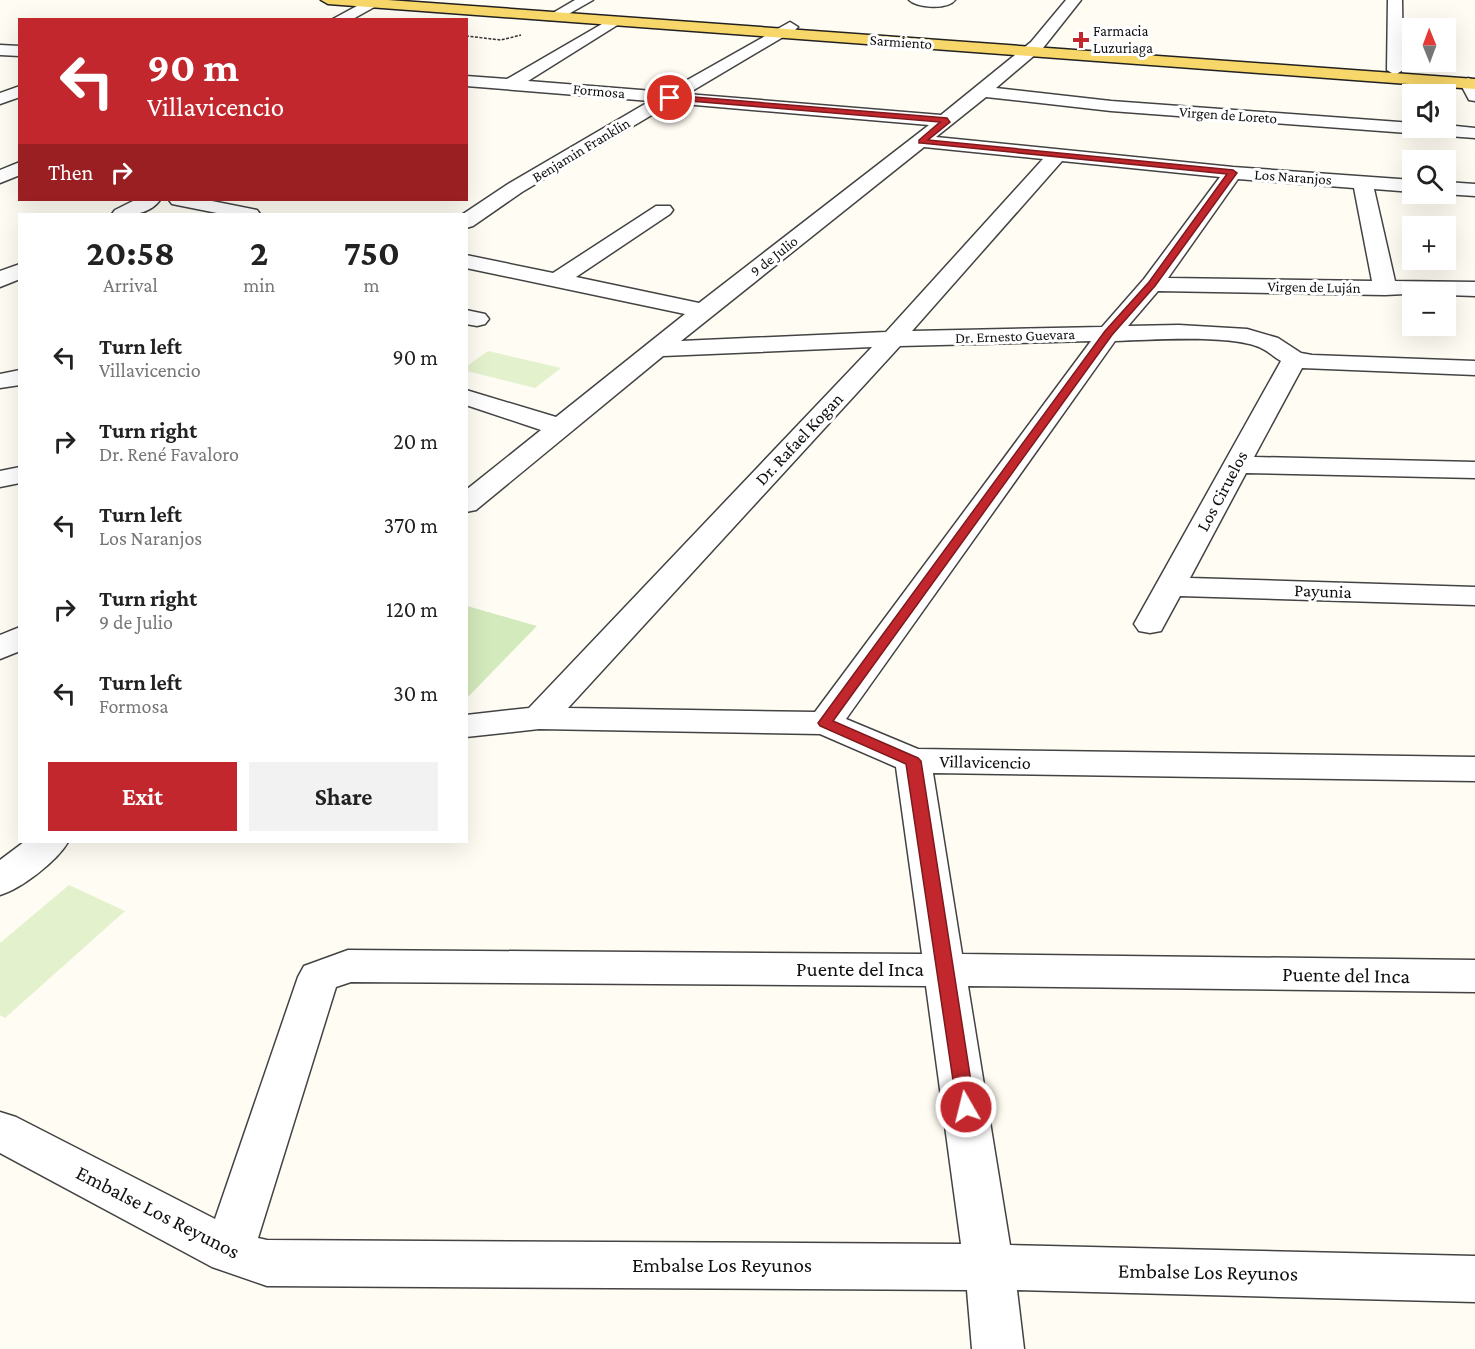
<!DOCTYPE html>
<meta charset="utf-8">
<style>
:root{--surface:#fff;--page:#f2f2f2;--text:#222;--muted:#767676;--accent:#c1272c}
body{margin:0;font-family:"Crimson Pro",serif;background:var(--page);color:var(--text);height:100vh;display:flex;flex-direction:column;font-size:22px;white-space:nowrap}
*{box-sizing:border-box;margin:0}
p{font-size:20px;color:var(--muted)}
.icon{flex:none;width:33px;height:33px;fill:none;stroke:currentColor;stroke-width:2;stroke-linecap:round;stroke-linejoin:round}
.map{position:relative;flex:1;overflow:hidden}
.panel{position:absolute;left:18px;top:213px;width:450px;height:630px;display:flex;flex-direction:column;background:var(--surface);border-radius:0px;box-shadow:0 6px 24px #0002}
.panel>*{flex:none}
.banner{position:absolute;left:18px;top:18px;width:450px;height:183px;border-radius:0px;box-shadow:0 6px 24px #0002;background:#c1272c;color:#fff;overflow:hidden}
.needle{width:39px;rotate:359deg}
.fabs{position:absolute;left:1402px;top:18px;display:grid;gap:12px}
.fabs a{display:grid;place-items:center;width:54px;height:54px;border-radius:0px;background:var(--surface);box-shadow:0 6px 24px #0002;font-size:30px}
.pin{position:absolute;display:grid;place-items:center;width:51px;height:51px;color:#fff;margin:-26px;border:3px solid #fff;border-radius:50%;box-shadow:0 2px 6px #0007}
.me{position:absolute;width:66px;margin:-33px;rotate:352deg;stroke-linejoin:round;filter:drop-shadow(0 0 4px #0008)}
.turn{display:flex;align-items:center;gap:21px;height:126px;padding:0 30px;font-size:27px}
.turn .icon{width:78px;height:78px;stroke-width:2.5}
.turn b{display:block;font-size:42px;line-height:51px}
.then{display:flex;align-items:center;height:57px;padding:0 30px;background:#0003;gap:12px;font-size:22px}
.eta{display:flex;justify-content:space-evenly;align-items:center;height:102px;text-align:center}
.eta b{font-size:36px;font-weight:700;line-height:42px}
.primary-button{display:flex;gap:12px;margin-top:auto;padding:12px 30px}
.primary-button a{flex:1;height:69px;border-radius:0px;background:var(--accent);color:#fff;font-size:24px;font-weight:700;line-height:69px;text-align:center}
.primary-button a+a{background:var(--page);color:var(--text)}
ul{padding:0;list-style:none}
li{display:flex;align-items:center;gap:18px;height:84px;padding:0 30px}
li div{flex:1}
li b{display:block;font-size:22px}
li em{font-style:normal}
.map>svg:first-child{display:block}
.green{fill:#d3eabc}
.pitch{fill:#e4f1cd}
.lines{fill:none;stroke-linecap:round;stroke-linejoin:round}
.minor-casing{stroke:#434343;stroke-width:3}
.major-casing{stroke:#212121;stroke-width:3}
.path{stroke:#323232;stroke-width:1.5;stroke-dasharray:3 1.5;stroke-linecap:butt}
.minor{fill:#fff;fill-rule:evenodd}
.major{fill:#f8d76a;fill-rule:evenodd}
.route{fill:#c1272c;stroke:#7d191d;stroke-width:1.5}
.poi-dot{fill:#c1272c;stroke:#fff;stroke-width:2}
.labels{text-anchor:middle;stroke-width:6;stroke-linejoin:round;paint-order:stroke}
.far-poi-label{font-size:15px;fill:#101010;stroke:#fff;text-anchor:start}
.far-street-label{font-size:15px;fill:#101010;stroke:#fff}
.street-label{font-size:18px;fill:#101010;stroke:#fff}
.near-street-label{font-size:21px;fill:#101010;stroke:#fff}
</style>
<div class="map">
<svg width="1475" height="1349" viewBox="0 0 1475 1349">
<rect width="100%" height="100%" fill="#fffdf3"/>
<!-- green -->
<polygon class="green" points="467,606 537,626 467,698 466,606"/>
<!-- pitch -->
<g class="pitch">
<polygon points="488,351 561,368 535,388 467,371 467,366"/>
<polygon points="69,885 125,911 5,1018 0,1015 0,943"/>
</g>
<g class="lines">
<!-- minor casing -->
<g class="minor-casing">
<g id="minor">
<polygon points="368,0 387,0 351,20 331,20"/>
<polygon points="575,0 593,0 558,20 548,20 546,17"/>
<path d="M909,0H955C948,10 917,8 909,0Z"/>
<path d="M1066,0H1081L1043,48L996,88L1111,101L1413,123V128H1446V125L1475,128V138L1111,111L986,97L936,137L1233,167L1413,180V192L1374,189L1395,281L1475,282V296L1446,295V292L1385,295L1158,291L1128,326L1179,325L1247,329L1278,338L1301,353L1312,355L1475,361V375L1302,368L1254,457L1475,462V478L1246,473L1190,578L1475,587V605L1180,596L1161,631L1150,633L1139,631L1134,624L1281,361C1274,357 1268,351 1261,348C1231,334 1150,340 1115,341L846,719L918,749L1475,757V781L933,773L962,954L1475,960V992L968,986L1010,1245L1475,1256V1302L1017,1290L1024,1349H972L967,1290L267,1286L212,1267L0,1153V1112L16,1117L215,1219L298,977L304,966L348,950L922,954L896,767L820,734L539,729L466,737V715L529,708L872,347L663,356L476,510L466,512V490L541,430L466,405V390L556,417L685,314L466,268V255L553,273L656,206H670L673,210L670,214L576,277L699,303L929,125L672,103L522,192L473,226L466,228V214H463L508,184L650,101L466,86V76L507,79L614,17L621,21L619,24L528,81L666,92L790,22L798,27L795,30L687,94L941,115L1031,42ZM924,147L1043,159L886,332L681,341ZM1062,161L1220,177L1144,279L1102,327L912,331ZM1238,179L1354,188L1372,281L1168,278ZM1091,341L815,712L568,708L900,346ZM351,982L926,986L961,1244L267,1240L258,1238L336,987Z"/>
<polygon points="1388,0 1402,0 1403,70 1395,75 1387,70"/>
<polygon points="0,45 20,46 20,56 0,55"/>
<polygon points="1468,78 1475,81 1475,101 1469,100 1460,83"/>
<polygon points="20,86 20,97 0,104 0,93"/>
<polygon points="20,162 20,175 0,183 0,170"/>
<polygon points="1446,182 1475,184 1475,196 1444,194"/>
<path d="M135,200H160C149,215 128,216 112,214L115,210Z"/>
<polygon points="169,200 207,200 257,210 260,214 222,214 172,204"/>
<polygon points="20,264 20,279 0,287 0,271"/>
<polygon points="466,310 485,314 489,319 485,324 477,326 466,324"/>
<polygon points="20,370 20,385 0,388 0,374"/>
<polygon points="20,467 20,483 0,487 0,471"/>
<polygon points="20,627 20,651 0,659 0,635"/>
<path d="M24,842H68C57,861 21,889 0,895V860Z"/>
</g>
</g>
<!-- major casing -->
<g class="major-casing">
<polygon id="major" points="321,0 388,0 1475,79 1475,89 328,4"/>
</g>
<!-- path -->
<polyline class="path" points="466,36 501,40 521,35"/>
<!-- minor -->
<use href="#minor" class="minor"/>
<!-- major -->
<use href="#major" class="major"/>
</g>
<!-- route -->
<polygon class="route" points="670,95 947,118 950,122 928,140 1233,170 1237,173 1155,286 1112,335 833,721 918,758 921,761 975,1107 972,1112 966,1115 959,1112 957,1107 906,764 820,726 818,723 1105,331 1149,282 1227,174 921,143 919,143 919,140 940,122 667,99"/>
<!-- markers -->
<path class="poi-dot" d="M1078 31h6v6h6v6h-6v6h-6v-6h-6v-6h6z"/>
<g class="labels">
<!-- far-poi labels -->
<g class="far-poi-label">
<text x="1093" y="36">Farmacia<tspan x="1093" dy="17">Luzuriaga</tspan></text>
</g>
<!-- far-street labels -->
<g class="far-street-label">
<text transform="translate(901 42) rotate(4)" y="5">Sarmiento</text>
<text transform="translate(599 91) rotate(5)" y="5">Formosa</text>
<text transform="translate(1228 115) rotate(4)" y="5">Virgen de Loreto</text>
<text transform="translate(581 150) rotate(-31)" y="5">Benjamin Franklin</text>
<text transform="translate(1293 177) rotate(4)" y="5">Los Naranjos</text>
<text transform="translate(774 256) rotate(-38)" y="5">9 de Julio</text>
<text transform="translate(1314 287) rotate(1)" y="5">Virgen de Luján</text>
<text transform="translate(1015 336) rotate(-2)" y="5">Dr. Ernesto Guevara</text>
</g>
<!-- street labels -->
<g class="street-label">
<text transform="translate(799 439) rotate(-47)" y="6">Dr. Rafael Kogan</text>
<text transform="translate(1222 491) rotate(-62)" y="6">Los Ciruelos</text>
<text transform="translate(1323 591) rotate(2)" y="6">Payunia</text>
<text transform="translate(985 762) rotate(1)" y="6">Villavicencio</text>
</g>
<!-- near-street labels -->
<g class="near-street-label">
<text x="860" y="976">Puente del Inca</text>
<text transform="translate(1346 975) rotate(1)" y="7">Puente del Inca</text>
<text transform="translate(158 1212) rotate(27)" y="7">Embalse Los Reyunos</text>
<text x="722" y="1272">Embalse Los Reyunos</text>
<text transform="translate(1208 1272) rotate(1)" y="7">Embalse Los Reyunos</text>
</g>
</g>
</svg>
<div class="fabs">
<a><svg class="needle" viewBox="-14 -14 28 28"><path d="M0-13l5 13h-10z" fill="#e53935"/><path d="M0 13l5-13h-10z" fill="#767676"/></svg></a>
<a><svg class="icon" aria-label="sound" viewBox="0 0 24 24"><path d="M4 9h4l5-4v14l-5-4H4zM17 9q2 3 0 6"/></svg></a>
<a><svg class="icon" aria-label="search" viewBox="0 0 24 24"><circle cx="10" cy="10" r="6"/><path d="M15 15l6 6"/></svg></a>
<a>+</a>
<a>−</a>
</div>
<div class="pin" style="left:670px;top:98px;background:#d93025"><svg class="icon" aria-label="arrive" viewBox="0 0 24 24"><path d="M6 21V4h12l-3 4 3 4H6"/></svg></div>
<svg class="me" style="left:966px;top:1107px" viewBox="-20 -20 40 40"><circle r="17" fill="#c1272c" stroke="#fff" stroke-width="3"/><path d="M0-11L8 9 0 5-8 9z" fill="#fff"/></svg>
<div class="banner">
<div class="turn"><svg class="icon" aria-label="left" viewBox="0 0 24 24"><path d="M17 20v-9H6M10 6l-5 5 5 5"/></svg><div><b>90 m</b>Villavicencio</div></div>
<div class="then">Then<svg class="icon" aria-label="right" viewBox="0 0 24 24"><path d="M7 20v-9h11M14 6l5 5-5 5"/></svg></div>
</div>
<section class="panel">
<div class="eta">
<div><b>20:58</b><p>Arrival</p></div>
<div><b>2</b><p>min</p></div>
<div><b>750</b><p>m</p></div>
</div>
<ul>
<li><svg class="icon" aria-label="left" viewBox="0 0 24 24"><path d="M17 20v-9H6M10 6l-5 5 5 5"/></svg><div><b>Turn left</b><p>Villavicencio</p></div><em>90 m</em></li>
<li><svg class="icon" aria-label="right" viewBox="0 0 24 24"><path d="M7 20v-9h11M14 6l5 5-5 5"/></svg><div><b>Turn right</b><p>Dr. René Favaloro</p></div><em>20 m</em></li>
<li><svg class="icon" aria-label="left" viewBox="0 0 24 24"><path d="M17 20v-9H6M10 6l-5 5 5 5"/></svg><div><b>Turn left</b><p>Los Naranjos</p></div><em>370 m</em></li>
<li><svg class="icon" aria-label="right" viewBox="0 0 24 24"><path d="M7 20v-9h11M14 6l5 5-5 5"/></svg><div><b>Turn right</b><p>9 de Julio</p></div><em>120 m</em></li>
<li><svg class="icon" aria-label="left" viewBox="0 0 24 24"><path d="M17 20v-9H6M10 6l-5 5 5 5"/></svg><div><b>Turn left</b><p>Formosa</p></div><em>30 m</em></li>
</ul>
<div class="primary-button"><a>Exit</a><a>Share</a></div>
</section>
</div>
